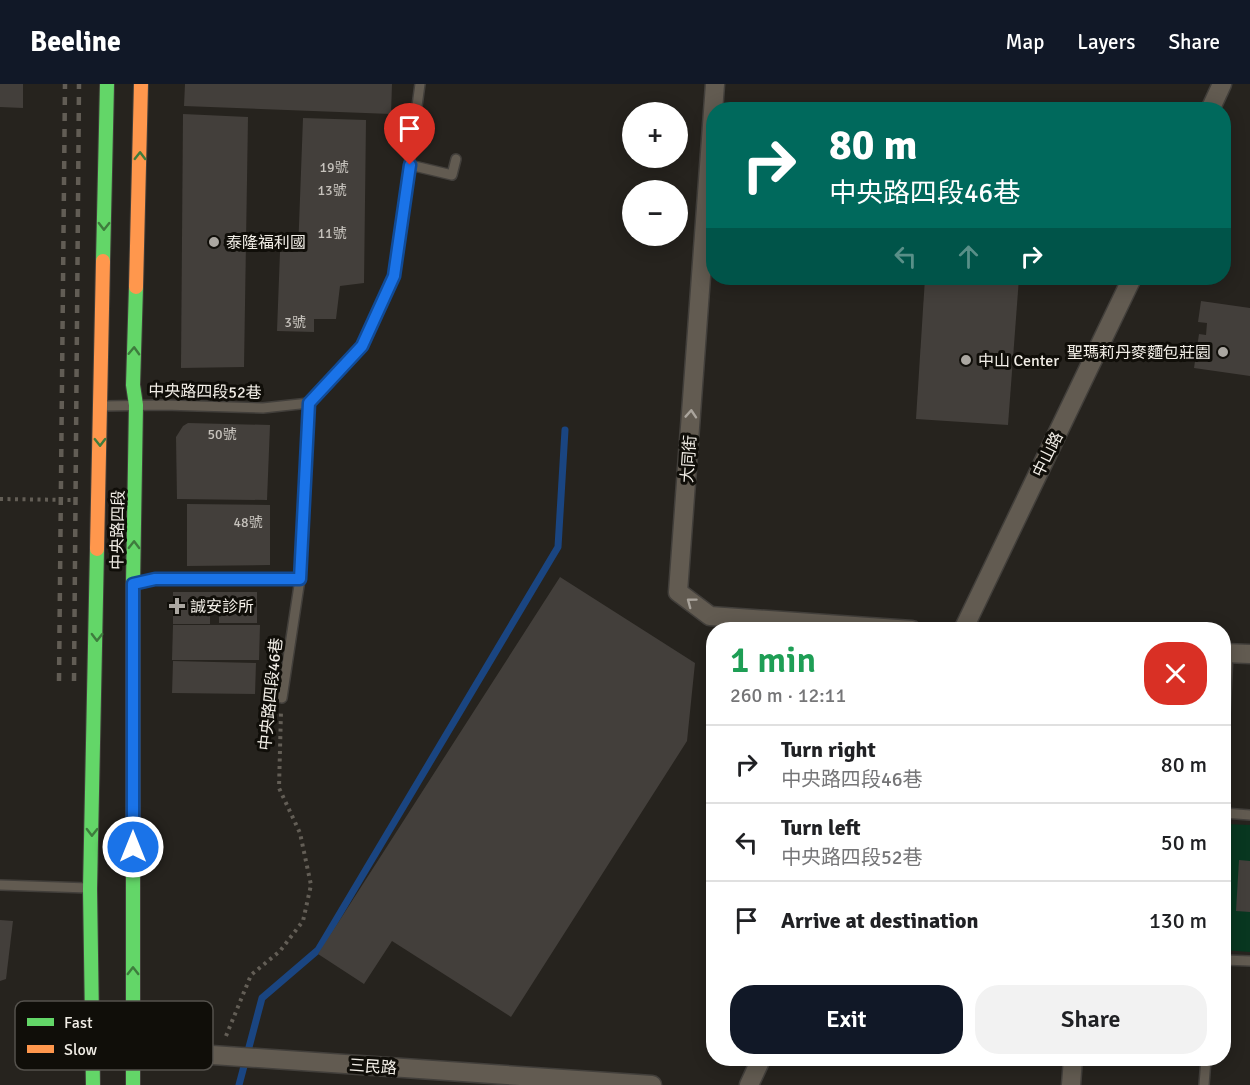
<!DOCTYPE html>
<meta charset="utf-8">
<style>
:root{--surface:#fff;--page:#f2f2f2;--text:#202124;--muted:#757577;--line:#e0e0e0;--accent:#111827}
body{margin:0;font-family:Signika,"Noto Sans TC",sans-serif;background:var(--page);color:var(--text);height:100vh;display:flex;flex-direction:column;font-size:22px;white-space:nowrap}
*{box-sizing:border-box;margin:0}
p{font-size:20px;color:var(--muted)}
.icon{flex:none;width:33px;height:33px;fill:none;stroke:currentColor;stroke-width:2;stroke-linecap:round;stroke-linejoin:round}
.map{position:relative;flex:1;overflow:hidden}
.side{position:absolute;left:706px;top:538px;width:525px;height:444px;display:flex;flex-direction:column;background:var(--surface);border-radius:24px;box-shadow:0 3px 15px #0003}
.side>*{flex:none}
.guide{position:absolute;left:706px;top:18px;width:525px;height:183px;border-radius:24px;box-shadow:0 3px 15px #0003;background:#00695c;color:#fff;overflow:hidden}
.fabs{position:absolute;left:622px;top:18px;display:grid;gap:12px}
.fabs a{display:grid;place-items:center;width:66px;height:66px;border-radius:50%;background:var(--surface);box-shadow:0 3px 15px #0003;font-size:30px}
.pin{position:absolute;display:grid;place-items:center;width:51px;height:51px;color:#fff;margin:-62px -26px;border-radius:50% 50% 50% 0;rotate:-45deg;box-shadow:0 0 6px #0007}
.pin .icon{rotate:45deg}
.me{position:absolute;width:66px;margin:-33px;rotate:0deg;stroke-linejoin:round;filter:drop-shadow(0 0 4px #0008)}
.turn{display:flex;align-items:center;gap:21px;height:126px;padding:0 24px;font-size:27px}
.turn .icon{width:78px;height:78px;stroke-width:2.5}
.turn b{display:block;font-size:42px;line-height:51px}
.lanes{display:flex;align-items:center;height:57px;padding:0 24px;background:#0003;justify-content:center;gap:30px;direction:ltr}
.lanes .off{opacity:.35}
.round{display:grid;place-items:center;flex:none;width:63px;height:63px;border-radius:24px;background:var(--page)}
.head{display:flex;align-items:center;justify-content:space-between;height:102px;padding:0 24px}
h1{font-size:36px;font-weight:600;line-height:45px;color:#1e9e55}
.primary-button{display:flex;gap:12px;margin-top:auto;padding:12px 24px}
.primary-button a{flex:1;height:69px;border-radius:24px;background:var(--accent);color:#fff;font-size:24px;font-weight:600;line-height:69px;text-align:center}
.primary-button a+a{background:var(--page);color:var(--text)}
ul{padding:0;list-style:none}
li{display:flex;align-items:center;gap:18px;height:78px;padding:0 24px;border-top:2px solid var(--line)}
li div{flex:1}
li b{display:block;font-size:22px}
li em{font-style:normal}
header{display:flex;align-items:center;gap:36px;box-sizing:border-box;height:84px;padding:0 30px;background:var(--accent);color:#fff}
header strong{font-size:28px}
nav{display:flex;gap:33px;margin-inline-start:auto;font-size:21px}
.map>svg:first-child{display:block}
.green{fill:#083720}
.lines{fill:none;stroke-linecap:round;stroke-linejoin:round}
.stream{stroke:#1a4581;stroke-width:7}
.building{fill:#433f3b}
.lane-casing{stroke:#423f3b;stroke-width:12}
.street-casing{stroke:#423f3b;stroke-width:21}
.fast-casing{stroke:#423f3b;stroke-width:16}
.slow-casing{stroke:#423f3b;stroke-width:16}
.path{stroke:#635e56;stroke-width:4;stroke-dasharray:3 4.5;stroke-linecap:butt}
.lane{stroke:#625b51;stroke-width:9}
.street{stroke:#625b51;stroke-width:18}
.fast{stroke:#63d668;stroke-width:14}
.slow{stroke:#ff974d;stroke-width:14}
.rail{stroke:#625d55;stroke-width:4.5;stroke-dasharray:8 8;stroke-linecap:butt}
.oneway{stroke:#3e7c3d}
.oneway2{stroke:#aaa49c}
.route-casing{stroke:#114b97;stroke-width:15}
.route{stroke:#1a73e8;stroke-width:10}
.poi-dot{fill:#aba7a1;stroke:#100e09;stroke-width:2}
.labels{text-anchor:middle;stroke-width:6;stroke-linejoin:round;paint-order:stroke}
.number-label{font-size:14px;fill:#c6c2bc}
.poi-label{font-size:16px;fill:#f2eee7;stroke:#100e09;text-anchor:start}
.street-label{font-size:16px;fill:#f2eee7;stroke:#100e09}
.key{fill:#100e09;stroke:#54514c;stroke-width:1.5}
.key-label{font-size:16px;fill:#f2eee7}
</style>
<header>
<strong>Beeline</strong>
<nav><a>Map</a><a>Layers</a><a>Share</a></nav>
</header>
<div class="map">
<svg width="1250" height="1001" viewBox="0 0 1250 1001">
<rect width="100%" height="100%" fill="#26231e"/>
<!-- green -->
<polygon class="green" points="1224,740 1250,741 1250,868 1224,866"/>
<g class="lines">
<!-- stream -->
<polyline class="stream" points="239,1001 262,914 318,866 558,463 565,346"/>
</g>
<!-- building -->
<g class="building">
<polygon points="0,0 23,0 23,24 0,23"/>
<polygon points="185,0 392,0 391,30 184,22"/>
<polygon points="183,30 248,33 244,283 181,284"/>
<polygon points="303,34 366,36 364,199 340,202 336,235 314,235 314,248 277,247 280,168 298,168"/>
<polygon points="925,194 1019,194 1008,341 916,335"/>
<polygon points="1201,217 1250,224 1250,292 1194,284 1199,250 1206,251 1207,239 1198,238"/>
<polygon points="188,339 270,341 267,416 177,415 176,353 183,342"/>
<polygon points="187,420 270,421 270,481 187,482"/>
<polygon points="560,493 695,579 687,657 511,933 392,857 364,900 318,870"/>
<polygon points="173,508 257,508 257,539 219,539 219,525 210,526 210,540 173,540"/>
<polygon points="173,541 260,541 259,576 172,576"/>
<polygon points="173,577 256,579 255,610 172,609"/>
<polygon points="1239,776 1250,777 1250,828 1236,827"/>
<polygon points="0,836 13,837 6,895 0,897"/>
</g>
<g class="lines">
<!-- lane casing -->
<g class="lane-casing">
<g id="lane">
<polyline points="410,81 452,91 456,75"/>
<polyline points="103,322 164,321 263,324 309,319 362,262 394,192 420,0"/>
<polyline points="135,500 155,495 300,495"/>
<polyline points="282,614 300,495 309,319"/>
<polyline points="1224,650 1228,569"/>
<polyline points="1224,729 1250,731"/>
<polyline points="0,801 88,804"/>
<polyline points="1224,876 1250,877"/>
<polyline points="1204,1001 1206,975"/>
</g>
</g>
<!-- street casing -->
<g class="street-casing">
<g id="street">
<polyline points="715,0 678,508 710,532 912,546"/>
<polyline points="1210,26 1222,0"/>
<polyline points="963,546 1132,194"/>
<polyline points="1224,569 1250,570"/>
<polyline points="95,963 652,1001"/>
<polyline points="749,1001 761,975"/>
<polyline points="1071,1001 1073,975"/>
</g>
</g>
<!-- fast casing -->
<g class="fast-casing">
<g id="fast">
<polyline points="103,177 107,0"/>
<polyline points="93,1001 90,805 97,465"/>
<polyline points="133,1001 133,500 136,321 133,301 136,203"/>
</g>
</g>
<!-- slow casing -->
<g class="slow-casing">
<g id="slow">
<polyline points="136,203 141,0"/>
<polyline points="97,465 103,177"/>
</g>
</g>
<!-- path -->
<g class="path">
<polyline points="0,415 74,416"/>
<polyline points="226,952 251,891 280,867 303,837 311,801 300,749 279,704 281,627"/>
</g>
<!-- lane -->
<use href="#lane" class="lane"/>
<!-- street -->
<use href="#street" class="street"/>
<!-- fast -->
<use href="#fast" class="fast"/>
<!-- slow -->
<use href="#slow" class="slow"/>
<!-- rail -->
<g class="rail">
<polyline points="59,597 65,0"/>
<polyline points="74,597 79,0"/>
</g>
</g>
<!-- one-way arrows -->
<defs><path id="oneway-chevron" d="M-2-3.5L2.5 0L-2 3.5" fill="none" stroke-width="1.6" stroke-linecap="round" stroke-linejoin="round" transform="scale(1.5)"/></defs>
<g class="oneway">
<use href="#oneway-chevron" transform="translate(140 72) rotate(-89)"/>
<use href="#oneway-chevron" transform="translate(104 142) rotate(91)"/>
<use href="#oneway-chevron" transform="translate(134 267) rotate(-88)"/>
<use href="#oneway-chevron" transform="translate(100 358) rotate(89)"/>
<use href="#oneway-chevron" transform="translate(134 461) rotate(-89)"/>
<use href="#oneway-chevron" transform="translate(97 553) rotate(91)"/>
<use href="#oneway-chevron" transform="translate(92 748) rotate(91)"/>
<use href="#oneway-chevron" transform="translate(133 887) rotate(-90)"/>
</g>
<g class="oneway2">
<use href="#oneway-chevron" transform="translate(691 330) rotate(-86)"/>
<use href="#oneway-chevron" transform="translate(691 518) rotate(-143)"/>
</g>
<g class="lines">
<!-- route casing -->
<g class="route-casing">
<polyline id="route" points="133,763 133,500 155,495 300,495 309,319 362,262 394,192 410,81"/>
</g>
<!-- route -->
<use href="#route" class="route"/>
</g>
<!-- markers -->
<g class="poi-dot">
<circle cx="214" cy="158" r="6"/>
<circle cx="1223" cy="268" r="6"/>
<circle cx="966" cy="276" r="6"/>
<path d="M174 513h6v6h6v6h-6v6h-6v-6h-6v-6h6z"/>
</g>
<g class="labels">
<!-- number labels -->
<g class="number-label">
<text x="334" y="88">19號</text>
<text x="332" y="111">13號</text>
<text x="332" y="154">11號</text>
<text x="295" y="243">3號</text>
<text x="222" y="355">50號</text>
<text x="248" y="443">48號</text>
</g>
<!-- poi labels -->
<g class="poi-label">
<text x="226" y="164">泰隆福利國</text>
<text x="1211" y="274" text-anchor="end">聖瑪莉丹麥麵包莊園</text>
<text x="978" y="282">中山 Center</text>
<text x="190" y="528">誠安診所</text>
</g>
<!-- street labels -->
<g class="street-label">
<text transform="translate(205 307) rotate(1)" y="6">中央路四段52巷</text>
<text transform="translate(1047 370) rotate(-64)" y="6">中山路</text>
<text transform="translate(688 375) rotate(-86)" y="6">大同街</text>
<text transform="translate(117 446) rotate(-89)" y="6">中央路四段</text>
<text transform="translate(270 610) rotate(-84)" y="6">中央路四段46巷</text>
<text transform="translate(373 982) rotate(4)" y="6">三民路</text>
</g>
</g>
<!-- legend -->
<rect x="15" y="917" width="198" height="69" rx="9" class="key"/>
<rect x="27" y="934" width="27" height="8" fill="#63d668"/>
<rect x="27" y="961" width="27" height="8" fill="#ff974d"/>
<g class="key-label">
<text x="64" y="944">Fast</text>
<text x="64" y="971">Slow</text>
</g>
</svg>
<div class="fabs">
<a>+</a>
<a>−</a>
</div>
<div class="pin" style="left:410px;top:81px;background:#d93025"><svg class="icon" aria-label="arrive" viewBox="0 0 24 24"><path d="M6 21V4h12l-3 4 3 4H6"/></svg></div>
<svg class="me" style="left:133px;top:763px" viewBox="-20 -20 40 40"><circle r="17" fill="#1a73e8" stroke="#fff" stroke-width="3"/><path d="M0-11L8 9 0 5-8 9z" fill="#fff"/></svg>
<div class="guide">
<div class="turn"><svg class="icon" aria-label="right" viewBox="0 0 24 24"><path d="M7 20v-9h11M14 6l5 5-5 5"/></svg><div><b>80 m</b>中央路四段46巷</div></div>
<div class="lanes"><svg class="icon off" aria-label="left" viewBox="0 0 24 24"><path d="M17 20v-9H6M10 6l-5 5 5 5"/></svg><svg class="icon off" aria-label="ahead" viewBox="0 0 24 24"><path d="M12 20V5M6 11l6-6 6 6"/></svg><svg class="icon" aria-label="right" viewBox="0 0 24 24"><path d="M7 20v-9h11M14 6l5 5-5 5"/></svg></div>
</div>
<section class="side">
<div class="head"><div><h1>1 min</h1><p>260 m · 12:11</p></div><a class="round" style="background:#d93025;color:#fff"><svg class="icon" aria-label="close" viewBox="0 0 24 24"><path d="M6 6l12 12M18 6L6 18"/></svg></a></div>
<ul>
<li><svg class="icon" aria-label="right" viewBox="0 0 24 24"><path d="M7 20v-9h11M14 6l5 5-5 5"/></svg><div><b>Turn right</b><p>中央路四段46巷</p></div><em>80 m</em></li>
<li><svg class="icon" aria-label="left" viewBox="0 0 24 24"><path d="M17 20v-9H6M10 6l-5 5 5 5"/></svg><div><b>Turn left</b><p>中央路四段52巷</p></div><em>50 m</em></li>
<li><svg class="icon" aria-label="arrive" viewBox="0 0 24 24"><path d="M6 21V4h12l-3 4 3 4H6"/></svg><div><b>Arrive at destination</b></div><em>130 m</em></li>
</ul>
<div class="primary-button"><a>Exit</a><a>Share</a></div>
</section>
</div>
